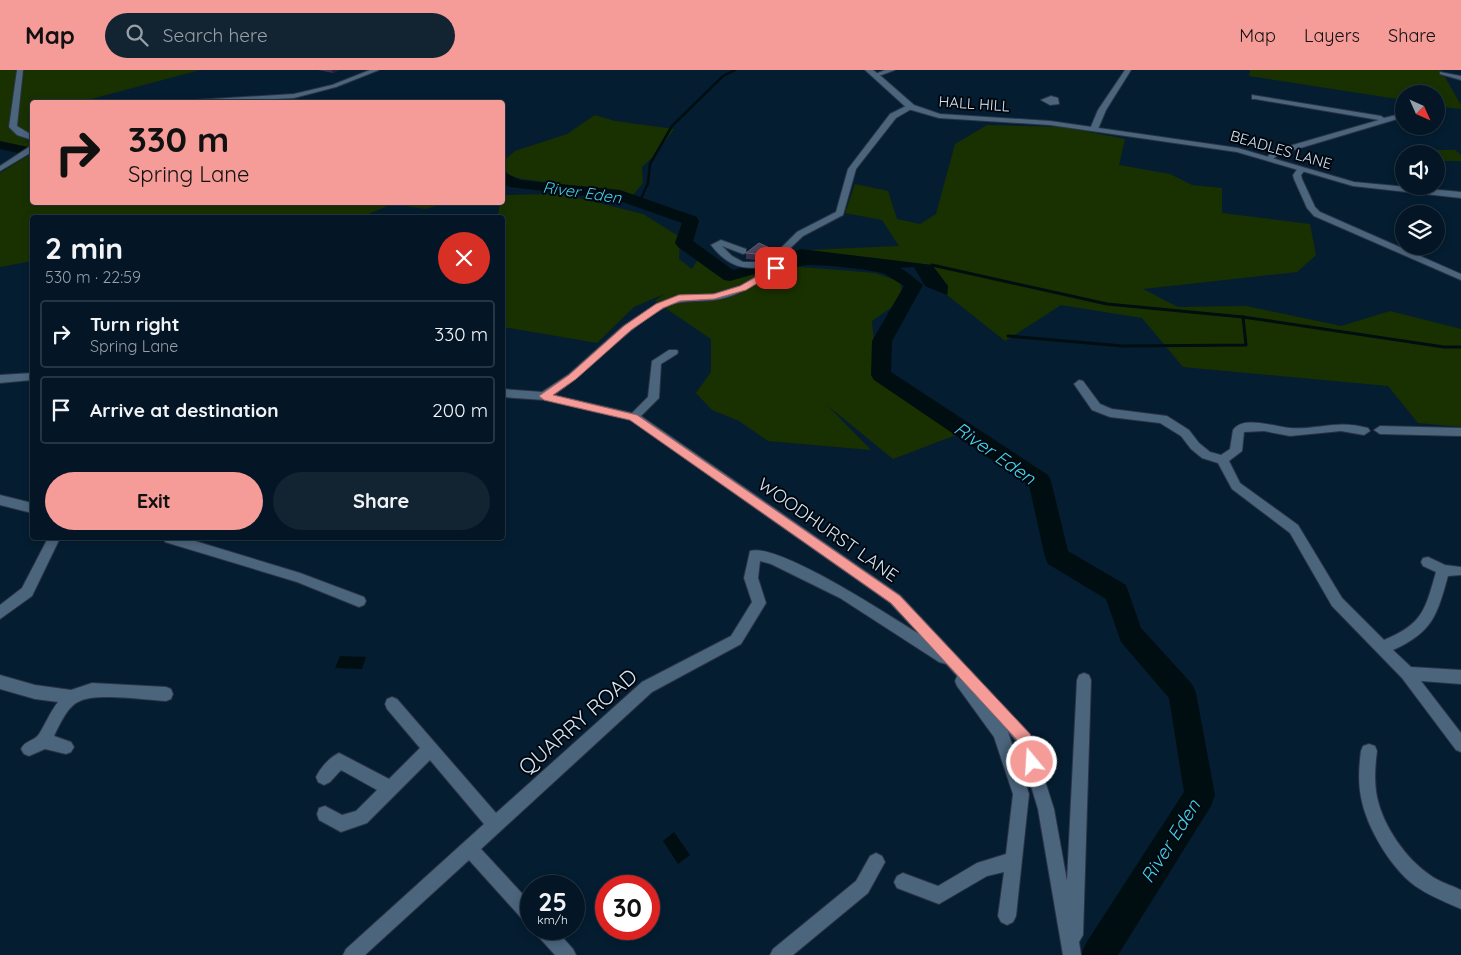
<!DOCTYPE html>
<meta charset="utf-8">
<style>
:root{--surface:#041625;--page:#122332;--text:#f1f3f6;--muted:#979fa7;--line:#253542;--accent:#f59b98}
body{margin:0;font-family:Quicksand,sans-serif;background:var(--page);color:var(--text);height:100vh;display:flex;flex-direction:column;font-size:19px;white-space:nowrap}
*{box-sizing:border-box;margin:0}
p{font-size:16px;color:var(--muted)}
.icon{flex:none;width:28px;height:28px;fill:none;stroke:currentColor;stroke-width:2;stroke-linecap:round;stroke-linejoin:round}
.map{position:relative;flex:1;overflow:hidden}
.drawer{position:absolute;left:30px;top:145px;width:475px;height:325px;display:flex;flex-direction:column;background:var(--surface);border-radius:5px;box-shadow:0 2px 8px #0003,0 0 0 1px var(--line)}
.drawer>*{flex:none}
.guide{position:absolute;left:30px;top:30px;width:475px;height:105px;border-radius:5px;box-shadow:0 2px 8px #0003,0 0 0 1px var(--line);background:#f59b98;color:#111;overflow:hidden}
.needle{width:32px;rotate:135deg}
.buttons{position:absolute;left:1395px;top:15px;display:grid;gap:10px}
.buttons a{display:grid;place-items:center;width:50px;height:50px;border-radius:50%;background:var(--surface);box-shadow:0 2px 8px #0003,0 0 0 1px var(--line);font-size:25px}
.speed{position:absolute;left:520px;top:805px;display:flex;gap:10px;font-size:25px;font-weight:700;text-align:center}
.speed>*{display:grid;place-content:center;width:65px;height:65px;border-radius:50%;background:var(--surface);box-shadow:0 2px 8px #0003,0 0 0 1px var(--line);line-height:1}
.speed small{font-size:12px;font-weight:400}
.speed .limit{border:8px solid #d22;background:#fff;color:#111}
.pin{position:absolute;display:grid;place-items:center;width:42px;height:42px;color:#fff;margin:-21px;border-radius:10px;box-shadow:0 2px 8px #0006}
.me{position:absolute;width:55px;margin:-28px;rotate:342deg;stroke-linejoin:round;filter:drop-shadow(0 0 4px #0008)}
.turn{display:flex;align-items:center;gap:18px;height:105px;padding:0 15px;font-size:22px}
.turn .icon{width:65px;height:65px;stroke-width:2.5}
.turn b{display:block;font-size:35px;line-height:42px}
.round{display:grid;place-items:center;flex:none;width:52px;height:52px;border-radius:26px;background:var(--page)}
.head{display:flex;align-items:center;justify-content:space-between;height:85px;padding:0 15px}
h1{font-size:30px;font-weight:700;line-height:38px}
.cta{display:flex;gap:10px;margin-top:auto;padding:10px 15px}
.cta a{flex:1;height:58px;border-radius:30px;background:var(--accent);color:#111;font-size:20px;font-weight:700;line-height:58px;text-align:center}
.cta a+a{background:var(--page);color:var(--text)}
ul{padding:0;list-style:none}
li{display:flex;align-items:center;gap:15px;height:68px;margin:0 10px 8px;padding:0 5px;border:2px solid var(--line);border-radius:5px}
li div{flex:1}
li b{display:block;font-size:19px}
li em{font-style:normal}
header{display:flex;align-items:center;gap:30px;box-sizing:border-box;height:70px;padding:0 25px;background:var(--accent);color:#111}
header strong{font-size:24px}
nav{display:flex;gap:28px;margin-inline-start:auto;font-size:18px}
.search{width:350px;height:45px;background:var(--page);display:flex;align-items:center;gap:12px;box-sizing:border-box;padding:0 18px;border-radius:28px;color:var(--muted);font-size:19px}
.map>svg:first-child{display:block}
.green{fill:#193101}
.water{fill:#010e11}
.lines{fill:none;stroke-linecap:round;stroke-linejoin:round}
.stream-far1{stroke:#010e11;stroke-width:2.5}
.stream{stroke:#010e11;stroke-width:3}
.river{fill:#010e11;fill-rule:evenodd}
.street-casing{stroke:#2b3344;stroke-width:2}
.secondary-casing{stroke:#2b3344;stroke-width:2}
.street{fill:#4b657d;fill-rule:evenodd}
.secondary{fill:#4b657d;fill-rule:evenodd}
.wall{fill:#3b324d}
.shaded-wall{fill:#1e223b}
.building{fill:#4b465f;stroke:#615f76}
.route{fill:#f59b98;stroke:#9f6563}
.labels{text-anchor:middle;stroke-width:4;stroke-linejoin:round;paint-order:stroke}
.far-street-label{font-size:15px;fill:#d6e5f3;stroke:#01070f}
.far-water-label{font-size:16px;font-style:italic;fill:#46d2eb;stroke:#01070f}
.street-label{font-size:18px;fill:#d6e5f3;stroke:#01070f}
.water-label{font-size:19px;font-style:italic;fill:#46d2eb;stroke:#01070f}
.near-street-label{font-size:21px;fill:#d6e5f3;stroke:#01070f}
</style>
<header>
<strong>Map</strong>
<div class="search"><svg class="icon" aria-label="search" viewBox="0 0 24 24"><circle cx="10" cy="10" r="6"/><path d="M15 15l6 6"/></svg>Search here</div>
<nav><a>Map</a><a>Layers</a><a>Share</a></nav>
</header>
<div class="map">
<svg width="1461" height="885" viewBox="0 0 1461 885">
<rect width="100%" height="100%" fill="#051d31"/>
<!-- green -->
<g class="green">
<polygon points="0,0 200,0 80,32 32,32 32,69 21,74 32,70 32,76 19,84 9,78 16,75 0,75"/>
<polygon points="1250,0 1441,0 1461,35 1461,39 1436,36 1436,24 1404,24 1404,30 1249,6"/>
<polygon points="595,45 615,51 674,59 655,85 642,97 643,113 633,125 605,119 581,117 523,109 510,106 503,98 503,91 515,81 567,64"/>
<polygon points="987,55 1064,57 1125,69 1119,95 1170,104 1192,115 1222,118 1222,143 1310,154 1316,185 1297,202 1143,219 1178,237 1246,236 1341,256 1390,241 1461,259 1461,357 1418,353 1388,316 1183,297 1142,248 1061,235 1005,271 947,225 948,216 932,195 808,180 899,176 882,150 845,143 855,114 888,121 897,149 920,154 936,144 955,74"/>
<polygon points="1411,80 1455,80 1461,85 1461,91 1436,91 1436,84 1415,84"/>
<polygon points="32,83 32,132 448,133 425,139 392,134 360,148 32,148 32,191 0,197 0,103"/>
<polygon points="562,124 643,144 680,167 679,189 692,199 698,189 721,205 764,198 772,206 789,196 875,203 901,212 902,230 872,251 876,295 956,365 893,389 827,335 871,380 768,371 739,351 712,340 696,323 711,302 711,269 655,231 664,224 634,237 597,273 503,257 502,148 493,148 498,144 500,133 502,132 503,125"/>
</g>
<!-- water -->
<g class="water">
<path d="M800,179L932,195L948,216L947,225L925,216L914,197L900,198L912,208L914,215C886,197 820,195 786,194L789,186Z"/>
<polygon points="340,586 366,587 362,599 335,598"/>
<polygon points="674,762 690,785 678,794 663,771"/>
</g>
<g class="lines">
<!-- stream-far1 -->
<polyline class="stream-far1" points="640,131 648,113 650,94 672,56 723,6 735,0"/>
<!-- stream -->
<g class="stream">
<polyline points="932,195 1107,234 1243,247 1444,277 1461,277"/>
<polyline points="1008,266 1123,276 1246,275 1243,247"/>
</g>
<!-- river -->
<g class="river">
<polygon points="0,71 28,77 30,80 28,83 23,84 0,79"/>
<polygon points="502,101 520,110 620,120 697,147 699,151 693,171 733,200 768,191 775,193 818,182 824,183 827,187 824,191 782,200 775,198 730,211 724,210 678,177 675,173 682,153 617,130 510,117 502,113"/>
<polygon points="886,192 904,200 923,215 892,271 891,302 1048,405 1051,411 1068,481 1126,515 1141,558 1192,614 1196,623 1215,725 1211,736 1118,885 1081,885 1086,873 1184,722 1169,628 1121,572 1106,529 1048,494 1045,487 1029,415 874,310 871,305 872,271 904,216 880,201 877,197 880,193"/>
</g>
<!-- street casing -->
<g class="street-casing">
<g id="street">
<polygon points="17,0 23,0 17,56 32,65 32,70 17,65 9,57"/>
<polygon points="370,0 379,0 336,17 294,28 222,32 191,32 195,30 294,24 332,15"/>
<polygon points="885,0 895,0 876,7 873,5"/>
<polygon points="1125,0 1131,0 1106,40 1098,59 1091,61 1090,59 1098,40"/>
<polygon points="1440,2 1461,6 1461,10 1440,4"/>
<polygon points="1252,25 1381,46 1384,48 1404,43 1404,47 1287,82 1278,85 1270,91 1266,89 1272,81 1379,50 1255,29 1252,29"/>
<polygon points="1051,26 1058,28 1059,34 1050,35 1041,30"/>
<path d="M908,35L915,37L896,48L856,99L843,145L803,166L780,188L778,191L781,198L779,200C759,212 738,227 714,230C695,232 679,229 662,239C622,262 592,299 554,325L632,343L648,327L652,291L669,280H677L678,282L677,284L661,294L659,328L641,346L900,525L1030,664L1054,739L1067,811L1077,610L1079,605L1084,603L1089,605L1091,610L1083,865L1079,872L1081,885H1063L1038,739L1018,673L1008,662L1029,724L1016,846L1013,852L1007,855L1001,852L998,846L1004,802L987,806L939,834L897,818L894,812L897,806L903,803L938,816L977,793L1006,784L1013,724L994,667L957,616L955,611L957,606L946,594L939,592L840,528L771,494L760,491L758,508L766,533L741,574L652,622L481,779L531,833V855L525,852L469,790L365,885H343L346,879L484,754L430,690L367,753L341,762L319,750L317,744L319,738L325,736L342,745L356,741L377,720L341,700L330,712L324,715L318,712L316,707C320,698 330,687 339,683L345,686L389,709L420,678L387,639L385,634L387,629L392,627L397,629L496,743L642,612L731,566L752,532L744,508L750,481C778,472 891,547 919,564L890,533L630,350L544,330L502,327V319L542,322L569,304L623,256L656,234L679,225L713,224L740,216L771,197L770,195C745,202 727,196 711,175L721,170L746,179V183L743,184L722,176L732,186L743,192H756L770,189L797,162L836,142L848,99L890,44Z"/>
<polygon points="29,77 32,77 32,82 0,101 0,96"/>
<polygon points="1298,98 1305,100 1301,105 1302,109 1315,137 1320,142 1461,204 1461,210 1314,146 1307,138 1294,109 1293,105"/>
<polygon points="32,303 32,310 0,313 0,305"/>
<path d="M1079,310L1083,311L1100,334L1112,339L1167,346L1189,360L1199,373L1210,382L1221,385L1230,379L1233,360C1243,345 1275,357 1290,358C1319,360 1337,349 1368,358L1370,361L1364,365L1341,361L1290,366L1264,361L1244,362L1242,381L1229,391L1240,413L1298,455L1342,528L1384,570C1423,554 1425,540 1436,502L1423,496L1421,492L1423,488L1428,487L1445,495L1461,497V505L1448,506C1437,545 1433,562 1393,580L1411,597L1461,600V614L1421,611L1461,663V682L1456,680L1402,608L1332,536L1290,463L1232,419L1218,393L1202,388L1191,379L1181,366L1160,353L1110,347L1092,340L1074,314Z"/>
<polygon points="1380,356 1461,358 1461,366 1380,364 1374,360"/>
<polygon points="0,425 32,433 32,443 0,435"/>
<polygon points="48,468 60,468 32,526 0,549 0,535 22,518"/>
<polygon points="164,468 185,468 300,503 364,527 366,531 364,535 359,537 297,512 165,472"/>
<path d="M0,605L35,615L71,620L92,613L166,617L171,619L173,624L171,629L166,631C144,630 95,622 78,632C67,637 59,656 54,666L71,672L74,677L71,682L66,684L45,679L29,686L24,684L21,679C25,670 35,671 39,664C46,653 50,642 58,632L35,629L0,619Z"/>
<path d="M1369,674L1375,676L1377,681C1375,696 1374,712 1377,727C1383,756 1406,789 1430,805C1439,812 1451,815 1461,820V839C1448,833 1432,827 1420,819C1393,803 1366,757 1361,727C1358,712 1359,696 1361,681L1363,676Z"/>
<polygon points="876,783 882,786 885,792 868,823 793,885 770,885 773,879 856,811 870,786"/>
<polygon points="534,859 555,859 573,879 576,885 555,885 537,865"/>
</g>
</g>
<!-- secondary casing -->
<g class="secondary-casing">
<polygon id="secondary" points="865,0 873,0 882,7 914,35 940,44 1050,51 1238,78 1354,112 1461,122 1461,128 1353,116 1237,82 1050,55 939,48 908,39"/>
</g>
<!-- street -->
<use href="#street" class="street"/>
<!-- secondary -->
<use href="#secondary" class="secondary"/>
</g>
<!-- wall -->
<g class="wall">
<polygon points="318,0 339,0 333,3"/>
<polygon points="772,179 771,185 767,188 756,190 746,189 746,183"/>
</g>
<!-- shaded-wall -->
<g class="shaded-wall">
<polygon points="332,0 339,0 333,3"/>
<polygon points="772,179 771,185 767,188 756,190 756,184"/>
</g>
<!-- building -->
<polygon class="building" points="759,173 772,179 767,182 756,184 746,183"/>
<!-- route -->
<polygon class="route" points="776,196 779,197 779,200 746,220 714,229 680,231 663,238 631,260 576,309 553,325 637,345 900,526 1030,664 1039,692 1037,696 1032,699 1027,696 1019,672 891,533 630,350 544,330 539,326 569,305 624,256 656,234 679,225 714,224 740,216"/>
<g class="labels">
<!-- far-street labels -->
<g class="far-street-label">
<text transform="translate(974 34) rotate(4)" y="5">HALL HILL</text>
<text transform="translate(1281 80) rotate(16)" y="5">BEADLES LANE</text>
</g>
<!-- far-water labels -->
<g class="far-water-label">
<text transform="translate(582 122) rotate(8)" y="6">River Eden</text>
</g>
<!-- street labels -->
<g class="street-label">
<text transform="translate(828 460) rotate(35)" y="6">WOODHURST LANE</text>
</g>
<!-- water labels -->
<g class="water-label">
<text transform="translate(995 383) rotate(35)" y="7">River Eden</text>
<text transform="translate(1170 771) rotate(-58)" y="7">River Eden</text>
</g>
<!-- near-street labels -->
<g class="near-street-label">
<text transform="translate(578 652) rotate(-41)" y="7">QUARRY ROAD</text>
</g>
</g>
</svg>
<div class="buttons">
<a><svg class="needle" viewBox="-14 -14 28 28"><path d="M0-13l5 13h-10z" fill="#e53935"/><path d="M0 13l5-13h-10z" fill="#979fa7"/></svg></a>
<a><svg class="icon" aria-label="sound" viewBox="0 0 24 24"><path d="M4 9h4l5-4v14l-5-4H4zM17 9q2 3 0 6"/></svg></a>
<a><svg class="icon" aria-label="layers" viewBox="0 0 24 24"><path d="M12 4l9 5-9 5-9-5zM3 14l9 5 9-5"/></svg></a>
</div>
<div class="speed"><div>25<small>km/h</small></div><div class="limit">30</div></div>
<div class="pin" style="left:776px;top:198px;background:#d93025"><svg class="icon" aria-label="arrive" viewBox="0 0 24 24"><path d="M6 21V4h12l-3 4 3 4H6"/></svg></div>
<svg class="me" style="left:1032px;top:692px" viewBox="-20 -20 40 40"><circle r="17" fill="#f59b98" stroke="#fff" stroke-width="3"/><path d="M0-11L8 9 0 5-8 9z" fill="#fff"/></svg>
<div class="guide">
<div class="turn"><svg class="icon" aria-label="right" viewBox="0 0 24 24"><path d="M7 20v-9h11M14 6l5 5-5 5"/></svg><div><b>330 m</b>Spring Lane</div></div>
</div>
<section class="drawer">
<div class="head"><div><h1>2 min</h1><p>530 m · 22:59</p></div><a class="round" style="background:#d93025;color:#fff"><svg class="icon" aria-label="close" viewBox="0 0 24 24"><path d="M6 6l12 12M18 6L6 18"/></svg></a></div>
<ul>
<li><svg class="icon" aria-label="right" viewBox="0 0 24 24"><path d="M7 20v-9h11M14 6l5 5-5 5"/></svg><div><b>Turn right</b><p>Spring Lane</p></div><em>330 m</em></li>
<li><svg class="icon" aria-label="arrive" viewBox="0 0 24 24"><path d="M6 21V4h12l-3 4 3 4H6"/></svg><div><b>Arrive at destination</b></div><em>200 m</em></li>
</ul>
<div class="cta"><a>Exit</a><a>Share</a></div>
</section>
</div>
